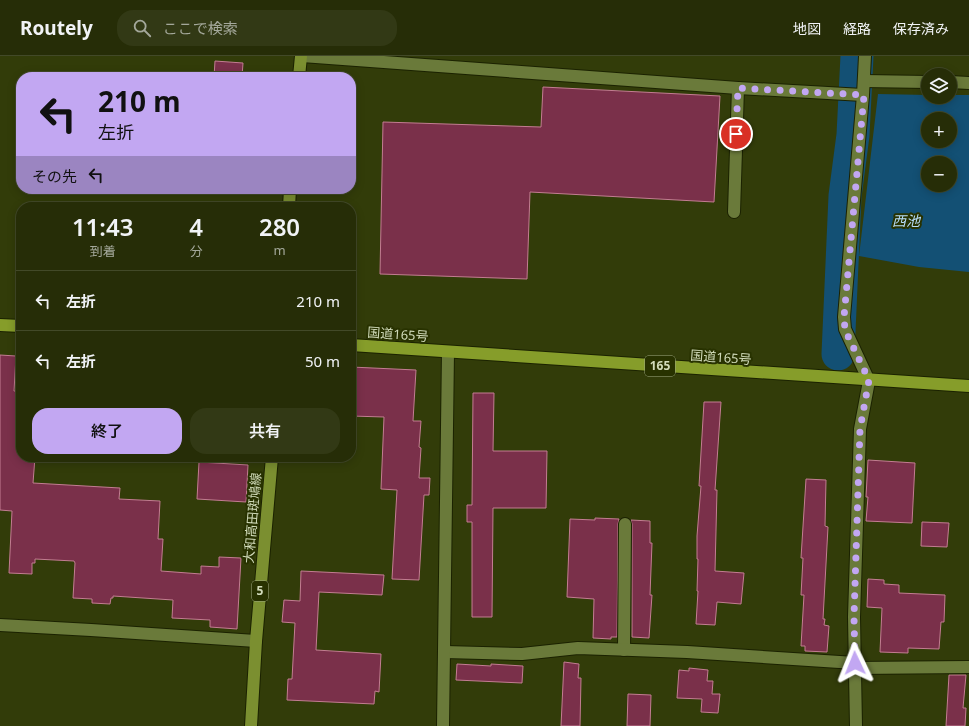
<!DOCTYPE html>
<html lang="ja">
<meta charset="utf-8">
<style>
:root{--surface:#262d07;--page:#323915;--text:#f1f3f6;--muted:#a4a89b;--line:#424928;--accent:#c2a7f2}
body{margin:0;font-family:"Noto Sans","Noto Sans JP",sans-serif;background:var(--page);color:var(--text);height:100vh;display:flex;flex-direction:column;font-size:15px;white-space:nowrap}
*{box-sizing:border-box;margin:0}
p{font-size:13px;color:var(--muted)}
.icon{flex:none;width:22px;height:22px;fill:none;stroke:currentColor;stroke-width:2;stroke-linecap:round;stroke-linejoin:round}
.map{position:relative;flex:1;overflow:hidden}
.sheet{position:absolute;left:16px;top:146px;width:340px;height:260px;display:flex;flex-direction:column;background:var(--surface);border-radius:16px;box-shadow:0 2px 10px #0003,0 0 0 1px var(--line)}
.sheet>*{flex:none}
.hud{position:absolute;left:16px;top:16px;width:340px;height:122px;border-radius:16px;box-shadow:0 2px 10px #0003,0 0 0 1px var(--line);background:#c2a7f2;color:#111;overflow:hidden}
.fabs{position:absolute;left:921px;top:12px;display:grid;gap:8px}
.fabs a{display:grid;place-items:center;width:36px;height:36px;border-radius:50%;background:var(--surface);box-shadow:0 2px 10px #0003,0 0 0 1px var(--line);font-size:20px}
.pin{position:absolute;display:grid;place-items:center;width:34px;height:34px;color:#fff;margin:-17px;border:2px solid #fff;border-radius:50%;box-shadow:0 1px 4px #0007}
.me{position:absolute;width:44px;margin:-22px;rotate:358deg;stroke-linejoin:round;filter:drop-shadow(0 0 3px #0008)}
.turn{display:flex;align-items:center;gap:14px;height:84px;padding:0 16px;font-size:18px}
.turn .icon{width:52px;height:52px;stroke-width:2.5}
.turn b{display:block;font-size:28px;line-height:34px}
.then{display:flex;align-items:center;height:38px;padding:0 16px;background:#0003;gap:8px;font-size:15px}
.eta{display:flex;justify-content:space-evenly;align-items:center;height:68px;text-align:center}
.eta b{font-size:24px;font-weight:600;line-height:28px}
.button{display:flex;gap:8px;margin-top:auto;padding:8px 16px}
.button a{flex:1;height:46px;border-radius:16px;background:var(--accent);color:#111;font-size:16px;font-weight:600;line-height:46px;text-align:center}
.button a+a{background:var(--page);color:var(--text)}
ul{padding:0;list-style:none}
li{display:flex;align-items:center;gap:12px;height:60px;padding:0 16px;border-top:1px solid var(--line)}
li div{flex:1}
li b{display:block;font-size:15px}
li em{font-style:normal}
header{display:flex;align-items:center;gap:24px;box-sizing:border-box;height:56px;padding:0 20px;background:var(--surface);border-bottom:1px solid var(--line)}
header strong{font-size:19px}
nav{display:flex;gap:22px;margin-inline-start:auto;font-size:14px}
.search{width:280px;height:36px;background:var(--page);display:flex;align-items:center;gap:10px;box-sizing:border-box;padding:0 14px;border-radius:16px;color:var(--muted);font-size:15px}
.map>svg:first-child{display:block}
.water{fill:#135074;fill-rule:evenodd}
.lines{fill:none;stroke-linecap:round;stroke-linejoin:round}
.river{stroke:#135074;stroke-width:33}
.building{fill:#7a304a;stroke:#c37d92}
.minor-casing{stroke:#1b2201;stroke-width:14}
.major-casing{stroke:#1b2201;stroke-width:14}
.highway-casing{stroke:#1b2201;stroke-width:14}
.minor{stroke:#6a7a3a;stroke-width:12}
.major{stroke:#7b8f30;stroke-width:12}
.highway{stroke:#869d2a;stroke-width:12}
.route{stroke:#c2a7f2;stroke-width:7;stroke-dasharray:0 12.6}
.labels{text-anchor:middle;stroke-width:4;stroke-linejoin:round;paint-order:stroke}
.shield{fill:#283200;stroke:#9ea882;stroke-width:1}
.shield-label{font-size:12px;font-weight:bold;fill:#d1dbba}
.street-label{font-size:13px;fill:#d1dbba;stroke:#283200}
.water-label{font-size:14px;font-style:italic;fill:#b8ddf8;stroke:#283200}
</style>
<header>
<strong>Routely</strong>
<div class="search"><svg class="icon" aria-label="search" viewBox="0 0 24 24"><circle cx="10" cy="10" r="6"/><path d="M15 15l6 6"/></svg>ここで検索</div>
<nav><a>地図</a><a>経路</a><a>保存済み</a></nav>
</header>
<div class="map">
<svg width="969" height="670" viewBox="0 0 969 670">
<rect width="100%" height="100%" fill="#323c09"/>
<!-- water -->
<path class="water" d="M878,38L928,39V41H950V39H969V216L919,211L859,200ZM928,63H950V85H928ZM928,107H950V129H928Z"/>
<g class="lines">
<!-- river -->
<polyline class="river" points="838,298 845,140 853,79 857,0"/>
</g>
<!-- building -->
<g class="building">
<polygon points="215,5 243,7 242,21 214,21"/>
<polygon points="543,31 720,40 714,146 530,136 527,223 380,218 383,66 541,71"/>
<polygon points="0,299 16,300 14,335 21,335 21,401 35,401 33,427 120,432 119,443 160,445 158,483 163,483 161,515 201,518 201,510 219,511 219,501 241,502 237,573 210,571 210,564 172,562 173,544 113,540 113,542 111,542 110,548 92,547 92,543 73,542 75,507 74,505 35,503 35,507 32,507 32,518 9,517 12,455 0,454"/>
<polygon points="351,311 416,314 413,365 421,365 419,391 421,392 419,422 430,422 429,439 424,439 419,524 392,523 397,434 381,433 384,361 351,360"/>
<polygon points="473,337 494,337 493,395 547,395 546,452 493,452 492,561 472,561 472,466 467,466 467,449 472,449"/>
<polygon points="704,346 721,346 715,434 717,434 715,515 744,517 741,548 717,546 715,569 696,568 698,535 697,535 698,503 697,503 697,480 701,430 699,430"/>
<polygon points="868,404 915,407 912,467 866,465 868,441 866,441"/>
<polygon points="199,406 248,409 246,446 197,443"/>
<polygon points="806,423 826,424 825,470 828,471 823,563 825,563 824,569 829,570 827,596 805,595 805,590 801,590 804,539 801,539 803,502 801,502"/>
<polygon points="595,462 619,463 618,468 617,581 611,581 611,583 593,582 594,543 567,541 570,463 595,464"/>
<polygon points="631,464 650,465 650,487 652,487 650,539 652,539 649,582 632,581 632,468"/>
<polygon points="922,466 949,467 947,491 921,490"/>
<polygon points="301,515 384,519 382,539 319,536 316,594 381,598 379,636 375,635 374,648 287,644 288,623 292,623 295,567 282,566 284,544 300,545"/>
<polygon points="868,523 884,524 884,528 899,529 899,537 945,539 944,566 941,566 939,593 908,592 908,597 880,596 882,552 867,551"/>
<polygon points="564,606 579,608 578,622 581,622 580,670 561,670"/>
<polygon points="457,608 491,610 491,608 523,610 522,627 456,624"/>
<polygon points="689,612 708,614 707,625 713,625 712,638 720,638 718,657 701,656 702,643 677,642 679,614 689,615"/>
<polygon points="949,619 966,619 963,652 966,652 965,670 946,670"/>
<polygon points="628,638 651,639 650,670 627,670"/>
</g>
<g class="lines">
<!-- minor casing -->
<g class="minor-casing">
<g id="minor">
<polyline points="302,0 738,32 863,39"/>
<polyline points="864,25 928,26"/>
<polyline points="950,26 969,27"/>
<polyline points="734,156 738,32"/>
<polyline points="0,569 91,574 256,585"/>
<polyline points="624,594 625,468"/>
<polyline points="445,596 522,598 578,592 687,596 855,607"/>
<polyline points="855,612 969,611"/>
<polyline points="443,670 448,296"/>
<polyline points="856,670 854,561 860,373 869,325 845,273 844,261 863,39 865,0"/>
</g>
</g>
<!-- major casing -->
<g class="major-casing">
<g id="major">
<polyline points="299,21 301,0"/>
<polyline points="289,151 290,133"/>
<polyline points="251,670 256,585 272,401"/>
</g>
</g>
<!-- highway casing -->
<g class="highway-casing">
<g id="highway">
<polyline points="0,269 21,270"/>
<polyline points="351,289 969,330"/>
</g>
</g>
<!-- minor -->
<use href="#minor" class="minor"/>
<!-- major -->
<use href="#major" class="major"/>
<!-- highway -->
<use href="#highway" class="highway"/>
</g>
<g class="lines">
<!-- route -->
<polyline class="route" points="736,78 738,32 864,39 844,261 845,274 869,324 860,373 854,561 855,607"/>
</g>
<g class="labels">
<!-- shield labels -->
<g class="shield">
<rect x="645" y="300" width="30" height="20" rx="3"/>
<rect x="252" y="525" width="16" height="20" rx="3"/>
</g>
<g class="shield-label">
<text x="660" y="314">165</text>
<text x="260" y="539">5</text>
</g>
<!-- street labels -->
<g class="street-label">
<text transform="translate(398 278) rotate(4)" y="5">国道165号</text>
<text transform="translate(721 301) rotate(4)" y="5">国道165号</text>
<text transform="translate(252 462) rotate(-85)" y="5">大和高田斑鳩線</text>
</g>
<!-- water labels -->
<g class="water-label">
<text x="906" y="170">西池</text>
</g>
</g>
</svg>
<div class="fabs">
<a><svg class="icon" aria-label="layers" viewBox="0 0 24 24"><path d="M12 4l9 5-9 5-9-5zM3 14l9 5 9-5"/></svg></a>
<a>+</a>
<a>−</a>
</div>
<div class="pin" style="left:736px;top:78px;background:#d93025"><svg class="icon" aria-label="arrive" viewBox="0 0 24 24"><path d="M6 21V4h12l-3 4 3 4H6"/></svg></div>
<svg class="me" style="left:855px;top:607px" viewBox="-20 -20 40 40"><path d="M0-17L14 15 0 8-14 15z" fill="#c2a7f2" stroke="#fff" stroke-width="4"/></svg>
<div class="hud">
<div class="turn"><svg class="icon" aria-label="left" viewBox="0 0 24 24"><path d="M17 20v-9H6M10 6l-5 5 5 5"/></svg><div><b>210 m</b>左折</div></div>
<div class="then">その先<svg class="icon" aria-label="left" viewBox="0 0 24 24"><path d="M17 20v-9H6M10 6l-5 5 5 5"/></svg></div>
</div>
<section class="sheet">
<div class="eta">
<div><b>11:43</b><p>到着</p></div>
<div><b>4</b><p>分</p></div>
<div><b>280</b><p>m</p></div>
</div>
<ul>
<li><svg class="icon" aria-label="left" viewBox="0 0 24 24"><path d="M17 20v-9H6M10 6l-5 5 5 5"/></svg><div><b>左折</b></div><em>210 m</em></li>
<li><svg class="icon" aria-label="left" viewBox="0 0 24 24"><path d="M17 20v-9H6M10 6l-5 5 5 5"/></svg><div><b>左折</b></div><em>50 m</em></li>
</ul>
<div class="button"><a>終了</a><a>共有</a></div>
</section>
</div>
